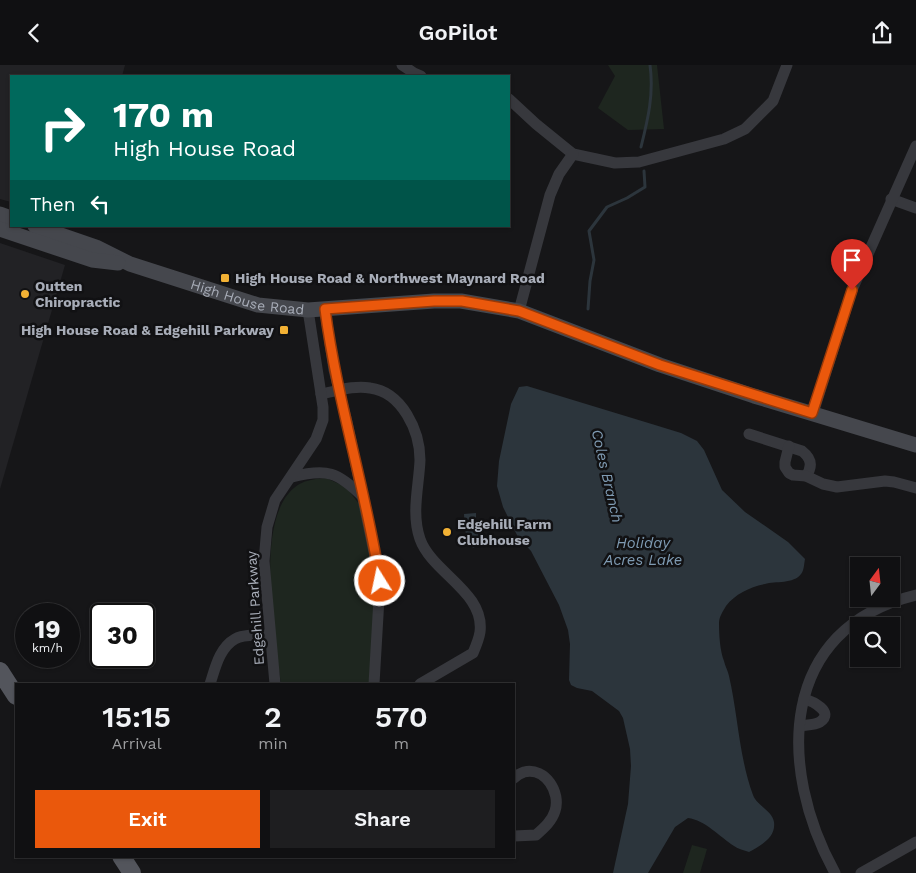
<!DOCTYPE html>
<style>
:root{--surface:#101012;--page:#1e1e20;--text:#f1f3f6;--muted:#9c9d9f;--line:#303032;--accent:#ea580c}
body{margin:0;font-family:"Work Sans",sans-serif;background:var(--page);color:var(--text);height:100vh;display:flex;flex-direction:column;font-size:19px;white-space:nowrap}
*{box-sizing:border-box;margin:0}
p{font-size:16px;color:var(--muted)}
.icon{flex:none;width:28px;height:28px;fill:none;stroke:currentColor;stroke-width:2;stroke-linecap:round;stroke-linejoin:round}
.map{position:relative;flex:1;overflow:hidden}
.side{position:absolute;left:15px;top:618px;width:500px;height:175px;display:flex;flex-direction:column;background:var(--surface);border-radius:0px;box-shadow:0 1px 4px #0004,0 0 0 1px var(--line)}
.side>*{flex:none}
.top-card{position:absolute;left:10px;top:10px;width:500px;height:152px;border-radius:0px;box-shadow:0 1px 4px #0004,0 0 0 1px var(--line);background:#00695c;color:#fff;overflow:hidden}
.needle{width:32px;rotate:15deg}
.tools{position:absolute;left:850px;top:492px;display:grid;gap:10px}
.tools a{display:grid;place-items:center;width:50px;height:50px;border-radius:0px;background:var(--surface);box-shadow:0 1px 4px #0004,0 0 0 1px var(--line);font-size:25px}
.speed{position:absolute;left:15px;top:538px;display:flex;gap:10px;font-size:25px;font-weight:700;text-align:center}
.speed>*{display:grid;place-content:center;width:65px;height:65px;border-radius:50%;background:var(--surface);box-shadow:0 1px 4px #0004,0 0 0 1px var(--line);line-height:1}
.speed small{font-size:12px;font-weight:400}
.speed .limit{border:2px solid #111;border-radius:8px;background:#fff;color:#111}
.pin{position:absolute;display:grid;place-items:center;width:42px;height:42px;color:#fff;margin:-51px -21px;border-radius:50% 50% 50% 0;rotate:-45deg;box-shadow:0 0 5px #0007}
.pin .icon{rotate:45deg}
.me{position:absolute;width:55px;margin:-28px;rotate:350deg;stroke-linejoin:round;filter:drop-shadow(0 0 4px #0008)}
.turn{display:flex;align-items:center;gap:18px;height:105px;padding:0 20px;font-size:22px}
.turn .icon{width:65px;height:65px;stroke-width:2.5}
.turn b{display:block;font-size:35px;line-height:42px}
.then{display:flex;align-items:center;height:48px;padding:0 20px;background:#0003;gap:10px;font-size:19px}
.eta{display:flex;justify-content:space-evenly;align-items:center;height:85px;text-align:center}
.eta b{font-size:30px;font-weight:600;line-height:35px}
.action{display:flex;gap:10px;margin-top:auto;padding:10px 20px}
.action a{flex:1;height:58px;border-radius:0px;background:var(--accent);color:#fff;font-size:20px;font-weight:600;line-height:58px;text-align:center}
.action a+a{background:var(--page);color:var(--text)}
header{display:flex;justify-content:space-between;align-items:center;height:65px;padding:0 20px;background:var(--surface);font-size:22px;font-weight:600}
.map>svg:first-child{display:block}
.built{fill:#222225}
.green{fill:#1e261f}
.water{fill:#2c353c}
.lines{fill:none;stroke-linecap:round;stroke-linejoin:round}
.stream{stroke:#2c353c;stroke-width:3}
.street{stroke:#37383d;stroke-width:11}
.secondary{stroke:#45474d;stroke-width:15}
.primary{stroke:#53555c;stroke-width:18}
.route-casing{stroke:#983908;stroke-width:12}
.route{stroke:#ea580c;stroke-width:9}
.poi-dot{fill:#f2b134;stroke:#111113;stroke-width:2}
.labels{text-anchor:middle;stroke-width:5;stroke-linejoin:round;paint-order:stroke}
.poi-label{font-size:14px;font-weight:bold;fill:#a8adb8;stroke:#111113;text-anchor:start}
.street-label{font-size:14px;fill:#a8adb8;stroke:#111113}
.water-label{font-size:15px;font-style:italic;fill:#7f9bb3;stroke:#111113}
</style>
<header><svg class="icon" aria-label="back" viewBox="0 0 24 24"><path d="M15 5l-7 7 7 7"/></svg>GoPilot<svg class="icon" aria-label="share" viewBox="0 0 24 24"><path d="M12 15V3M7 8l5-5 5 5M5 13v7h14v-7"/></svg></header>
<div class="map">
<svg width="916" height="808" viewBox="0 0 916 808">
<rect width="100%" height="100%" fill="#161618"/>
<!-- built -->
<g class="built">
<polygon points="0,0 125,0 122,11 11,11 11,137 0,134"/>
<polygon points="0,178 65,200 0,424"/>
</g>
<!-- green -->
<g class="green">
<polygon points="608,0 657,0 664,64 628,65 598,43 615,11"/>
<path d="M326,413L346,422L359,439L374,506L376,531L369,619H281C275,572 254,456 294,423C303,415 314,414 326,413Z"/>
<polygon points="692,780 707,784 700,808 683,808"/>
</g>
<!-- water -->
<g class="water">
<path d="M527,321L655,360L681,368L697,376L704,385L722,425L745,447L788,477L805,494C804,499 804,506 801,509C794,519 775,516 765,519C750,522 735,529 726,541C723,546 719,552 719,558C719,570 720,586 724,596C725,601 728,606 729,611C738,650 739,692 753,730C757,741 772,745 774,757C776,773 761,780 749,787C744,785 738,784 734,781C720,772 705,755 688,753L675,762L648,808H613L628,739L631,701L630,684L623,653L619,646L592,626L577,623L571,620L569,615L570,579L568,565L559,540L531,486L518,472L503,442L497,421L499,396L511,339L519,322Z"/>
<polygon points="476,448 476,462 483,478 473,483 465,466 464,449"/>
</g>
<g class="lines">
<!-- stream -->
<g class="stream">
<path d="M641,82C648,54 654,29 650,0"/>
<polyline points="588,244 590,216 594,195 589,166 607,142 627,133 645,122 644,106"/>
</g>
<!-- street -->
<g class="street">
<polyline points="402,0 414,8 421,11"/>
<polyline points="509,34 536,59 573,89 615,98 639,97 724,74 745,64 773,36 787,0"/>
<polyline points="891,134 916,143"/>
<polyline points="325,245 334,305 347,357 380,516 374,619"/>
<polyline points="519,246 550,130 559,109 573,89"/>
<path d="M321,329C337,326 354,320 370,323C402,327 420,366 420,395C419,421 411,448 420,474C432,508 485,527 480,567C479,574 476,581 473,588L420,619"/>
<polyline points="813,348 852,225 916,81"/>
<path d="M749,369L802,386C811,393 813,401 806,411"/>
<polyline points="789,381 785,397 785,402 789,408 793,410 806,411 823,419 837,422 885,416 894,417 916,423"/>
<path d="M292,412C327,403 338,407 363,432"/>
<path d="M210,619C215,604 219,583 235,574C244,569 260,570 270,570"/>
<polyline points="275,619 264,496 267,462 275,435 316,374 323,355 323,342 308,245"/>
<path d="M800,661C806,660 815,660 820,657C835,647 812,636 804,634"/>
<path d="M514,713C516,711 521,708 524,707C546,702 561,728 555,746C552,756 544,763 536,770L514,771"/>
<path d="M835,808C777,703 778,563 916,530"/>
<polyline points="861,808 916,777"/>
</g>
<!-- secondary -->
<g class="secondary">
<polyline points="0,149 11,153"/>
<path id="s1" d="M35,161L96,182L130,199L258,240L308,245L434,236H461L519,246L660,300L754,331L916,380"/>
<polyline points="0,164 92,195 118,198"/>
</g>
<!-- primary -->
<g class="primary">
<polyline points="0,606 16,631"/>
<polyline points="121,791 132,808"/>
</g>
</g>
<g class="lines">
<!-- route casing -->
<g class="route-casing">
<path id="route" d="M380,516C366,425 337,336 325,244L434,236H462L519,246L660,300L812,348L852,225"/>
</g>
<!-- route -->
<use href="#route" class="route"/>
</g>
<!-- markers -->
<g class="poi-dot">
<rect x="220" y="208" width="10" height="10" rx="2.5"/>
<circle cx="25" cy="229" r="5"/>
<rect x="279" y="260" width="10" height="10" rx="2.5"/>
<circle cx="447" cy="467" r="5"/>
</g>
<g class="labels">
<!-- poi labels -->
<g class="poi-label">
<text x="235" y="218">High House Road &amp; Northwest Maynard Road</text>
<text x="35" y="226">Outten<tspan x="35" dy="16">Chiropractic</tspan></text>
<text x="274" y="270" text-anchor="end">High House Road &amp; Edgehill Parkway</text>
<text x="457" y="464">Edgehill Farm<tspan x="457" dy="16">Clubhouse</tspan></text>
</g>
<!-- street labels -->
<g class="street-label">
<text dy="5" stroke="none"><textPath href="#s1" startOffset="225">High House Road</textPath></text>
<text transform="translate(255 543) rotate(-94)" y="5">Edgehill Parkway</text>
</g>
<!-- water labels -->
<g class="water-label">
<text transform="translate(607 411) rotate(77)" y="5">Coles Branch</text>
<text x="643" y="483">Holiday<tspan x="643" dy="17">Acres Lake</tspan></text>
</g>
</g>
</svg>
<div class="tools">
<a><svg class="needle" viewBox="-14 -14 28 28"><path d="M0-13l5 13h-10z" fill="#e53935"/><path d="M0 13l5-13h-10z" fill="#9c9d9f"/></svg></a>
<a><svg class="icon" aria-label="search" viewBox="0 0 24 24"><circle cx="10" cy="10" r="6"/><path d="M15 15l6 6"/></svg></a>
</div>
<div class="speed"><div>19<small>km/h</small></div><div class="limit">30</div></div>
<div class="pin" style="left:852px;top:225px;background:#d93025"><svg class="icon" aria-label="arrive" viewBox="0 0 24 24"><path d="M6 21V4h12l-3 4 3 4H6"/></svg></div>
<svg class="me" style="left:380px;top:516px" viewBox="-20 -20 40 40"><circle r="17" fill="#ea580c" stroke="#fff" stroke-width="3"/><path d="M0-11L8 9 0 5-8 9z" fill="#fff"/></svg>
<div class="top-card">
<div class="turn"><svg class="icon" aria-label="right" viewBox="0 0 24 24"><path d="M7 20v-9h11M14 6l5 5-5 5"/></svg><div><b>170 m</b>High House Road</div></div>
<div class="then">Then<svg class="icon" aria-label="left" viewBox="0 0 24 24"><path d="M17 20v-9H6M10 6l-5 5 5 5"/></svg></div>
</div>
<section class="side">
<div class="eta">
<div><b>15:15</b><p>Arrival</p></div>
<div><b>2</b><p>min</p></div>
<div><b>570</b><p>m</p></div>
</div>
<div class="action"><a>Exit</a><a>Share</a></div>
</section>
</div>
